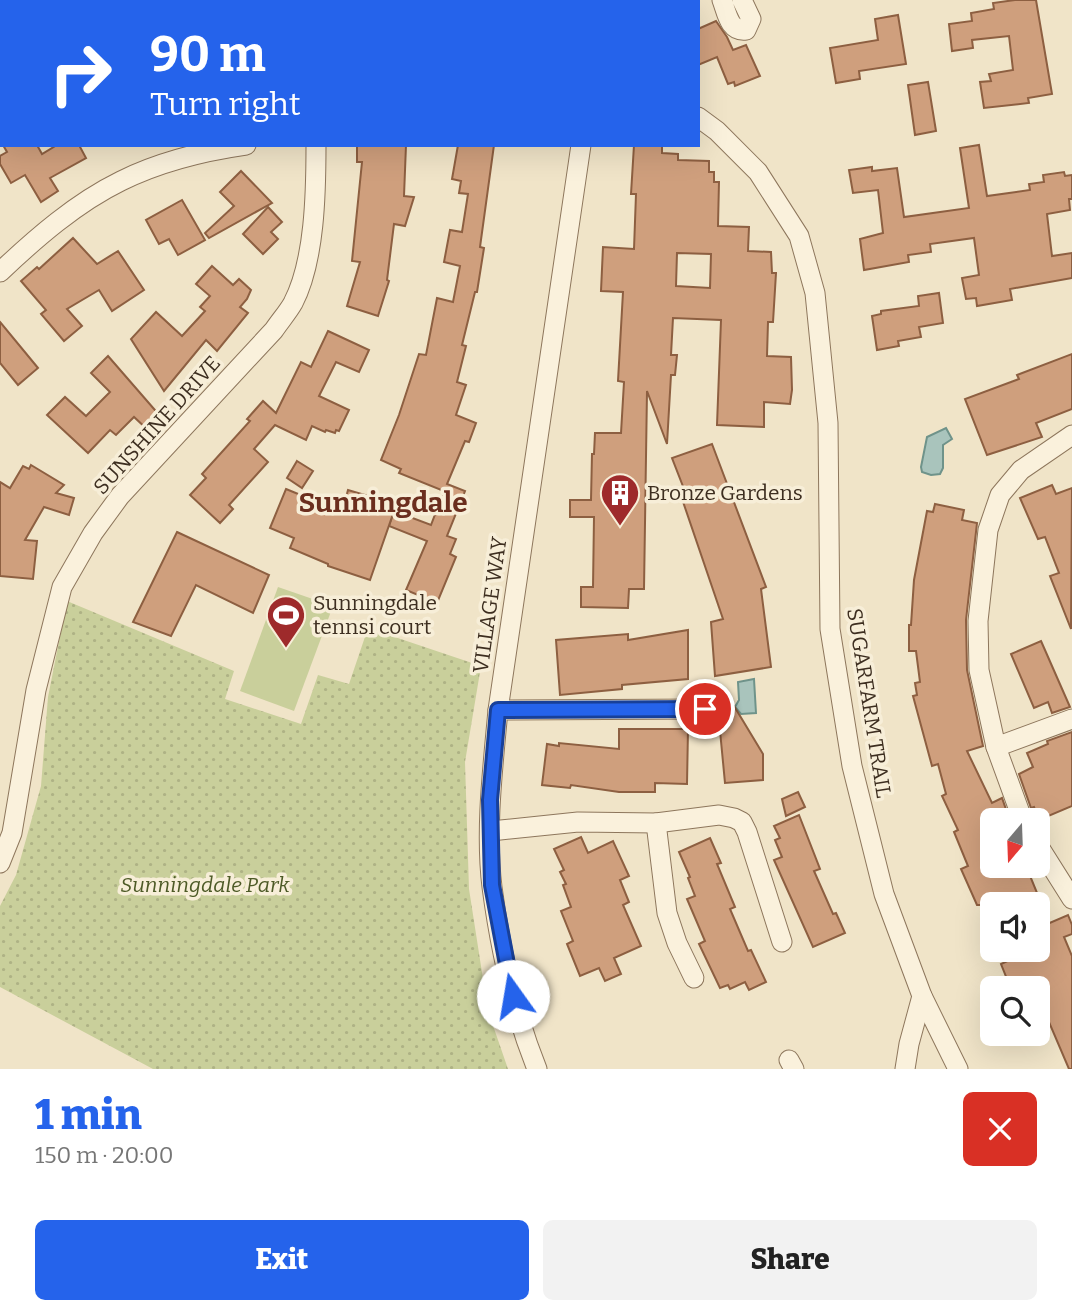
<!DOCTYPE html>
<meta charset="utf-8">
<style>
:root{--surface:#fff;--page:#f2f2f2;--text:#222;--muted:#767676;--accent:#2563eb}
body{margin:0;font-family:Bitter,serif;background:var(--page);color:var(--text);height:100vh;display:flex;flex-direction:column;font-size:26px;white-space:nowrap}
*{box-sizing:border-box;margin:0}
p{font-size:23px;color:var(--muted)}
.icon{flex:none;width:38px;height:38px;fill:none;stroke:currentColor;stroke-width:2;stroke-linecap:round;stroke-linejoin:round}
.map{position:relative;height:1069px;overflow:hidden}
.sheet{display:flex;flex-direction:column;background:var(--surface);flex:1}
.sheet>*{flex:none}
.top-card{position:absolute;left:0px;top:0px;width:700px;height:147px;box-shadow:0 7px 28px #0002;background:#2563eb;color:#fff;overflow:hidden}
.needle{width:46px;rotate:199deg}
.controls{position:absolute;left:980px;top:808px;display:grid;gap:14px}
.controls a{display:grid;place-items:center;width:70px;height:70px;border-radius:10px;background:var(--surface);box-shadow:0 7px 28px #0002;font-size:35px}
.pin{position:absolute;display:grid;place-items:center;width:60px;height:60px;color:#fff;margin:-30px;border:4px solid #fff;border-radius:50%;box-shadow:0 2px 7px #0007}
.me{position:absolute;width:77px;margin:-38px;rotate:347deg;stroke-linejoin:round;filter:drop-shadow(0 0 5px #0008)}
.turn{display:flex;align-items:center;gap:24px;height:147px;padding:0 35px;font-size:32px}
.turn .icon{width:91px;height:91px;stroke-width:2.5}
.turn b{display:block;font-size:49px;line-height:60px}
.round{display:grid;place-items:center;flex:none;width:74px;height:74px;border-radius:10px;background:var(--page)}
.head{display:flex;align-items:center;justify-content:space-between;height:119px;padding:0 35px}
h1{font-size:42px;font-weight:800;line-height:52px;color:var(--accent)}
.cta{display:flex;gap:14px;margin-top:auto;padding:14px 35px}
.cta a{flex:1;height:80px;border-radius:10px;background:var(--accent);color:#fff;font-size:28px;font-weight:800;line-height:80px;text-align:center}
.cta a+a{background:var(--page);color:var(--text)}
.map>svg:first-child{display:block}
.green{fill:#c9cf9b}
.park{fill:url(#park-dots)}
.water{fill:#a9c4bc;stroke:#6f938a;stroke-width:2}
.building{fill:#cf9f7d;stroke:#8d5f41;stroke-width:2;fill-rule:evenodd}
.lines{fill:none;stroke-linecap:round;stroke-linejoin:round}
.minor-casing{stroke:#8d765c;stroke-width:21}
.minor{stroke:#faf1dc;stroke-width:19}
.route-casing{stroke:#184099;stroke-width:18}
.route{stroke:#2563eb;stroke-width:12}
.labels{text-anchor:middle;stroke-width:7;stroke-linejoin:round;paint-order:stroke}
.street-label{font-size:21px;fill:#3d2e20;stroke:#f7eed8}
.poi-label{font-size:21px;fill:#3d2e20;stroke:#f7eed8;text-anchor:start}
.park-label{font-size:21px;font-style:italic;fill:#4d5a26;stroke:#f7eed8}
.district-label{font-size:28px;font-weight:bold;fill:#6b2e1e;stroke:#f7eed8}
</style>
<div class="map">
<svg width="1072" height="1069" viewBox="0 0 1072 1069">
<defs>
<pattern id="park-dots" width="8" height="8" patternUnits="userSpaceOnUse" patternTransform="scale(1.75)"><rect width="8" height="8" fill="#c9cf9b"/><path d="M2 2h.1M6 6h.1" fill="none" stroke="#aeb285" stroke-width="1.8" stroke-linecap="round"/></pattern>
</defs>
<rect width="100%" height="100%" fill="#f0e4c8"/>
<!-- green -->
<polygon class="green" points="278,587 333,606 294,711 240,691"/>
<!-- park -->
<polygon class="park" points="67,601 234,671 225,699 301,724 318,675 349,684 368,628 481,666 465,762 469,889 488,1011 508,1069 153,1069 0,987 0,906 16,875 41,786 48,697"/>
<!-- water -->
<g class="water">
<polygon points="946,428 952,439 943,445 943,468 940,474 931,475 922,472 921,467 927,437"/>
<polygon points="754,679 756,713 741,714 735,707 739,700 738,682"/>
</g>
<!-- building -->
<g class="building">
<polygon points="1015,0 1036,0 1052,94 1028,98 1029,103 984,108 980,82 991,81 989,74 1013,70 1009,36 972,40 973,48 952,51 949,24 972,21 971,13 994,9 993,3"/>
<polygon points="898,15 906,64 859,71 860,79 836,83 830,48 878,40 875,19"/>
<polygon points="716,21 727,37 733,50 746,45 760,76 735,86 734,82 728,84 717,57 698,65 698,29"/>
<polygon points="928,82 936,131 915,135 908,85"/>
<polygon points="3,145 37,145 42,154 57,145 79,145 86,158 50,178 58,191 41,202 25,175 11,183 0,164 0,156 7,152"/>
<polygon points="357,145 406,145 404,196 414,197 405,226 394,224 387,280 389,281 378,316 347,306 360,262 352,261 362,162 357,162"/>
<polygon points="458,145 494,145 480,247 484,248 477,292 475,292 462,345 466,346 457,382 466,385 456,415 476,423 469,442 465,441 447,484 465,491 447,536 456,539 450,554 456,557 437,603 406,590 427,541 389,526 394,511 431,525 444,491 399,473 401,469 381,460 399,415 419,354 426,355 437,298 453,302 460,266 444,262 450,230 462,232 468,194 459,193 461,181 452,179"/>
<path d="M634,145H662V153L678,154V160L709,161V172H714V182H719L718,226L749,227L748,251L771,252L772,273H776L773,322H768L767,356L791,357L792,390L790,404L764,402V427L717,425L721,320L673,318L671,355H677L675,375H671L667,444L647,391L644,589H629L628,608L581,607V587H593L594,517H570V500H591L592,454H594L595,433H621L624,382L618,381L623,292L601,291L603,247L634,249L636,194H631ZM677,253L711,254L710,288L676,286Z"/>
<polygon points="979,145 987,196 1030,190 1029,184 1044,182 1043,175 1064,172 1065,176 1072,175 1072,199 1069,199 1070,210 1047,214 1052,256 1072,253 1072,278 1010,289 1012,300 977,306 976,298 966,299 962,278 979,275 974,238 930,244 931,252 908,255 909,262 864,270 860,239 883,233 878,190 853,193 849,170 872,167 872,171 897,168 904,217 969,208 960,148"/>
<polygon points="241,171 272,203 209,238 205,233 234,206 220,192"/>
<polygon points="182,200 205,240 178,255 169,239 159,244 146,220"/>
<polygon points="268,207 282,222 271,232 278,239 263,254 243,234"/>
<polygon points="73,238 97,264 118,251 144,290 112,311 99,290 67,309 82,326 64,341 41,314 46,310 21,281 37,267 39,269"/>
<polygon points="212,266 233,285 239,279 251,290 247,299 240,307 248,313 217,351 206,340 164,391 131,339 156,312 182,336 205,311 200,307 210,296 196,284"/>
<polygon points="939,293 943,323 919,327 921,337 898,341 899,346 877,350 872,316 881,314 881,311 919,306 918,296"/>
<polygon points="0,322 38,368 18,385 0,363"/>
<polygon points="328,331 369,350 359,372 336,362 319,396 349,410 339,431 336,430 335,433 326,430 325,432 312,426 306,440 275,425 254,449 268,462 229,505 233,509 220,523 190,495 206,478 202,474 250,421 247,419 263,401 276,413 301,362 311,367"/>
<polygon points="1072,354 1072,409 1036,423 1042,437 987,455 965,399 1019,379 1017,375"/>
<polygon points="108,356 161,417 148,430 134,417 116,435 110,430 88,453 47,415 65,397 86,416 110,392 91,373"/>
<polygon points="712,444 766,587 761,589 771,667 715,676 711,622 723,619 679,490 684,489 672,458"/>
<polygon points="297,461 313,471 302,488 287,478"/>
<polygon points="31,465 64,485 56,493 74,498 69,515 44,507 25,540 37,541 33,579 0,576 0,482 10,488 23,466 29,469"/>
<polygon points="1052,485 1056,494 1072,488 1071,629 1050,576 1059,573 1045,537 1038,539 1020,498"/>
<polygon points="286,489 342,512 348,490 368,496 366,501 394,511 370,580 328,566 328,564 290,548 294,538 270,528"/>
<polygon points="935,504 964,510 962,520 977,523 966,620 967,670 983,746 967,751 992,803 1002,798 1009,818 992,821 992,866 1026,866 1042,905 977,905 961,869 968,866 954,832 958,830 942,796 946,794 938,764 932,766 913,696 917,695 915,683 920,682 916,651 909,651 909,625 911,625 914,580 927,511 933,512"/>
<polygon points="177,532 269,575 253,613 196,585 171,636 133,622"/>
<polygon points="688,630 688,679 622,685 622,689 560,695 556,640 628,634 628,640"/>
<polygon points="1041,641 1070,707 1052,713 1048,702 1034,708 1011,654"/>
<polygon points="727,705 734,706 763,754 763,780 725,783 719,720 721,709"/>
<polygon points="619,729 688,729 687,784 655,783 655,792 619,792 571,785 570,788 542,785 547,744 559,746 559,743 619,749"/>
<polygon points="1072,732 1072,806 1039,820 1034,807 1031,808 1019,774 1033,767 1027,753 1048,744 1047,741"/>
<polygon points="798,792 805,807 786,816 782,799"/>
<polygon points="799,815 820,869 814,871 833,914 836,913 845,933 813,947 774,860 782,857 775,840 780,838 774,826"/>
<polygon points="581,837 588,853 613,841 629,876 620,880 629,902 623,905 641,946 614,958 621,974 605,981 599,968 580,976 567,944 573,941 561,911 571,907 563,885 566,884 560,872 564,870 554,849"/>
<polygon points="710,838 721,863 717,864 735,907 730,909 748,951 751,950 766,982 749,990 745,982 730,989 728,985 720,988 699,944 705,941 687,899 695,896 688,878 690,877 679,852"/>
<polygon points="1068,915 1072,925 1072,934 1064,937 1072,956 1072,1069 1069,1069 1049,1022 1038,1027 1038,989 1011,989 1001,964 1012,959 1009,950 1038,950 1038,928"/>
</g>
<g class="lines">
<!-- minor casing -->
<g class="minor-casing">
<g id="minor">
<path d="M722,0C727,13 729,32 746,30L751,19L742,0"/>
<polyline points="321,2 321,0"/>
<polyline points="597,2 597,0"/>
<polyline points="698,117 717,131 758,172 799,236 815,293 828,423 830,629 852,766 884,894 922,996 958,1069"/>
<path d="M0,272C36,238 76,203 121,181C159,162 204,151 246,145"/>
<polyline points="498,710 705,709"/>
<polyline points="996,747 1072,719"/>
<polyline points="1023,821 996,747 979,670 978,621 988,530 1000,495 1021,470 1072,435"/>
<polyline points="656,823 667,913 677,943 694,978"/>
<polyline points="491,831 578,822 656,823 719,815 734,818 742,822 747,832 782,942"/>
<polyline points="1038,845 1072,899"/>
<path d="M0,863L12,833L36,690L62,587L93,533L120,496L274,330C280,321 288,312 293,303C315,261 316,192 316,145"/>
<polyline points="789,1060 794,1069"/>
<path d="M537,1069C514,1012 500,948 492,887C485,831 493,766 498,710L581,145"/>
<polyline points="905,1069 909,1044 922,996"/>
</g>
</g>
<!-- minor -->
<use href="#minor" class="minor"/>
</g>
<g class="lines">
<!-- route casing -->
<g class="route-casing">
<polyline id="route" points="513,996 492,885 490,800 498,710 705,709"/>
</g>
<!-- route -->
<use href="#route" class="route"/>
</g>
<!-- icons -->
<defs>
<g id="building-pin" transform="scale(2.0125)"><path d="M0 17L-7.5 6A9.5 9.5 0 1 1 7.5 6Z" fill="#9e2a2b" stroke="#f7eed8"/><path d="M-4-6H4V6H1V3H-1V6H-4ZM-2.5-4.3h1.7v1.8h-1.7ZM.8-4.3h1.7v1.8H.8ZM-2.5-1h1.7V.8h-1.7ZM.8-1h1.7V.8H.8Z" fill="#fff"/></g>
<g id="stadium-pin" transform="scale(2.0125)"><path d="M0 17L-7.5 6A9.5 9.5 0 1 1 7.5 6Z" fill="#9e2a2b" stroke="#f7eed8"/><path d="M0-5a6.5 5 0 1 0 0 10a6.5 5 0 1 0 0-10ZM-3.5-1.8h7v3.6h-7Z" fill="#fff"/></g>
</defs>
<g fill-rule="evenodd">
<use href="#building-pin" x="620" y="493"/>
<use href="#stadium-pin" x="286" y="615"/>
</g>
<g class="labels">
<!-- street labels -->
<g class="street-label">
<text transform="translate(157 425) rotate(-48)" y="7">SUNSHINE DRIVE</text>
<text transform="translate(490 605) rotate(-82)" y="7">VILLAGE WAY</text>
<text transform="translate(869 703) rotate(81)" y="7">SUGARFARM TRAIL</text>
</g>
<!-- poi labels -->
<g class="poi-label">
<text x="647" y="500">Bronze Gardens</text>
<text x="313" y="610">Sunningdale<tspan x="313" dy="24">tennsi court</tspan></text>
</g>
<!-- park labels -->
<g class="park-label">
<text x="205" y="892">Sunningdale Park</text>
</g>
<!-- district labels -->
<g class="district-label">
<text x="383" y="512">Sunningdale</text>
</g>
</g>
</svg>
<div class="controls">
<a><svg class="needle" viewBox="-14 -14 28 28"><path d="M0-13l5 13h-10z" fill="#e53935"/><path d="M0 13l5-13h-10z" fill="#767676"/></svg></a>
<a><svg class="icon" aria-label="sound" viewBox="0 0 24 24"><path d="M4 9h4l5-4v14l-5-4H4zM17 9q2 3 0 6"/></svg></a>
<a><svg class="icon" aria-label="search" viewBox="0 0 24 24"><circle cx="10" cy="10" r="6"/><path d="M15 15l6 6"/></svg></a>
</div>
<div class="pin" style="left:705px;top:709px;background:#d93025"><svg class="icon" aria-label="arrive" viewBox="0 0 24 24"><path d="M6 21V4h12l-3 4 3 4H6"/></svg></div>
<svg class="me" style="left:513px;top:996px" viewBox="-20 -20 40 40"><circle r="19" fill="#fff"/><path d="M0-13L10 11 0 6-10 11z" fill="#2563eb"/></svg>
<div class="top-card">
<div class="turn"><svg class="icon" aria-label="right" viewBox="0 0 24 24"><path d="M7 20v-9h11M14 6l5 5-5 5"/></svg><div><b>90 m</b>Turn right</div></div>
</div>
</div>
<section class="sheet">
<div class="head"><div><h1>1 min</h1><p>150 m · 20:00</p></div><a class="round" style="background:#d93025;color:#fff"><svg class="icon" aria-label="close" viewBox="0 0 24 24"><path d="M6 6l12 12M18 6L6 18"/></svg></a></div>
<div class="cta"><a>Exit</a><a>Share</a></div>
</section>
